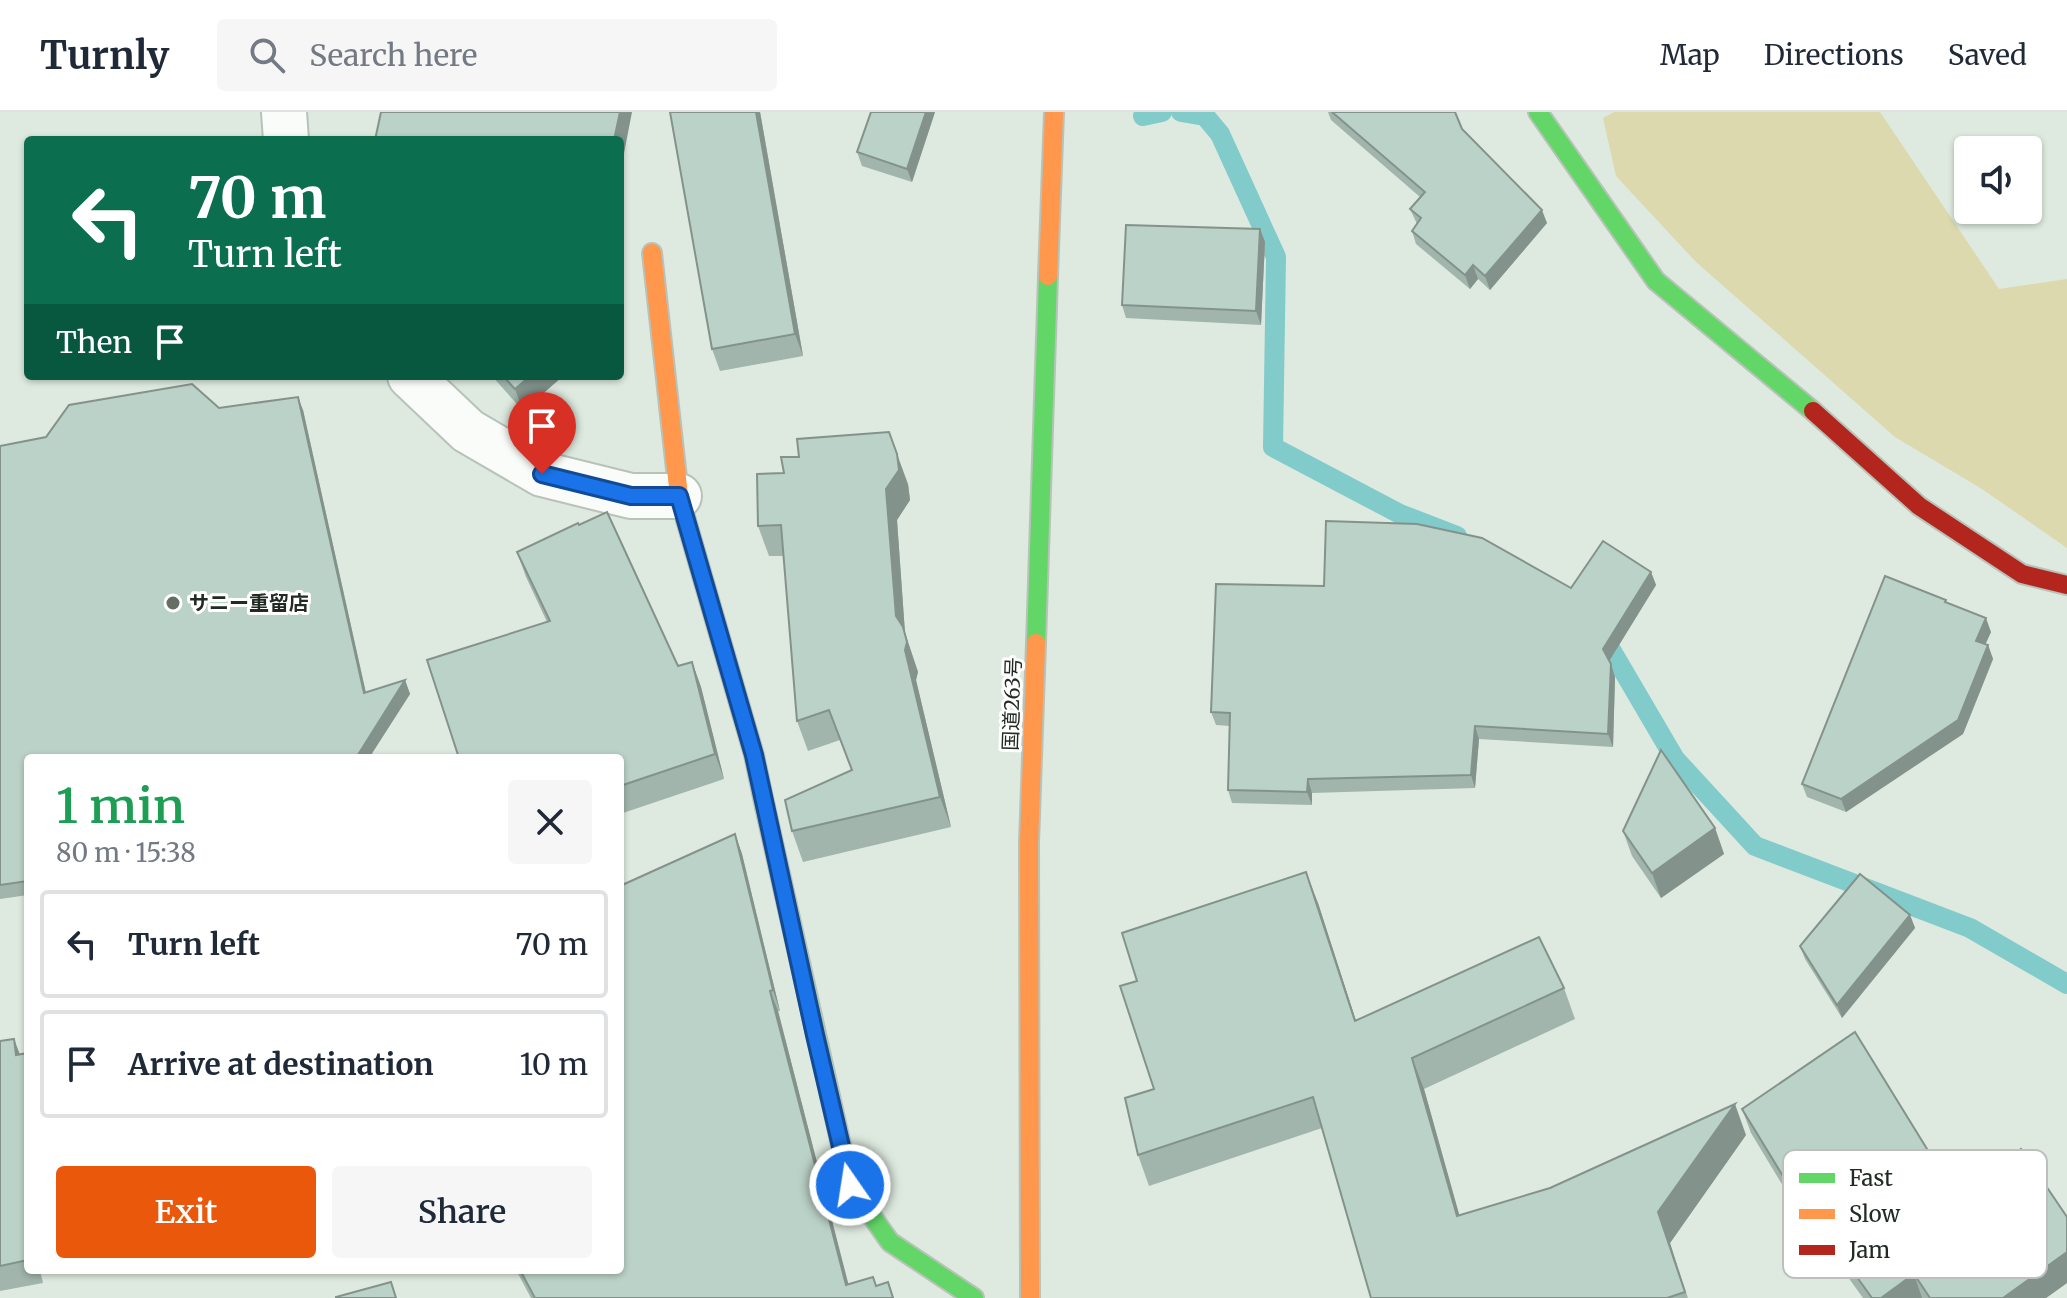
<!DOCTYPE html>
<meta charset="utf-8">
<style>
:root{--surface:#fff;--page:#f6f6f7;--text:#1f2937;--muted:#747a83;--line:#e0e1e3;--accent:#ea580c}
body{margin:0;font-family:Merriweather,"Noto Sans JP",serif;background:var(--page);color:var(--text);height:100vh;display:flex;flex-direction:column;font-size:30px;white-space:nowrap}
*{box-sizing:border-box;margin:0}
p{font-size:26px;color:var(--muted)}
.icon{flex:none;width:44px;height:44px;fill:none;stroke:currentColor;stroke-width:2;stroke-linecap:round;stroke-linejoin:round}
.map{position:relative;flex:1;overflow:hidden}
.side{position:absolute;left:24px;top:642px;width:600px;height:520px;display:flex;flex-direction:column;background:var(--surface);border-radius:8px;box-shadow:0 2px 6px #0004}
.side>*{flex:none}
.guide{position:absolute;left:24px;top:24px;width:600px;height:244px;border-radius:8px;box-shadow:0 2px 6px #0004;background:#0b6e4f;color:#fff;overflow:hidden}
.buttons{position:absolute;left:1954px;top:24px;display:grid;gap:16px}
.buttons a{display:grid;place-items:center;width:88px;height:88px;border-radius:8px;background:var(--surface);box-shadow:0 2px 6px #0004;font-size:40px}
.pin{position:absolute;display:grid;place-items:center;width:68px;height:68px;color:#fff;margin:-82px -34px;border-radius:50% 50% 50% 0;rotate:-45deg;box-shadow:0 0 8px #0007}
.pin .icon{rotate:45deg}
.me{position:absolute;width:88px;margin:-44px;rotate:347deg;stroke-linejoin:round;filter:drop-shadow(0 0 6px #0008)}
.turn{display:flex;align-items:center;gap:28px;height:168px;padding:0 32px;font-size:36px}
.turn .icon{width:104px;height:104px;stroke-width:2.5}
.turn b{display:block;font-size:56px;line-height:68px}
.then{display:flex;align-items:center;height:76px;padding:0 32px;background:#0003;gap:16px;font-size:30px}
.round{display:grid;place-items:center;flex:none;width:84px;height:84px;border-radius:8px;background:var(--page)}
.head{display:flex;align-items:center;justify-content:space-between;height:136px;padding:0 32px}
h1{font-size:48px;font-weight:600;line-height:60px;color:#1e9e55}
.cta{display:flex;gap:16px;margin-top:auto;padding:16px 32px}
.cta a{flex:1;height:92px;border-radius:8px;background:var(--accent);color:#fff;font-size:32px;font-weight:600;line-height:92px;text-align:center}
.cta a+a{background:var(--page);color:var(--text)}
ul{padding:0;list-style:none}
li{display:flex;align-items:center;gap:24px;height:108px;margin:0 16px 12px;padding:0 16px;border:4px solid var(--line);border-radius:8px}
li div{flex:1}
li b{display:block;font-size:30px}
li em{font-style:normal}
header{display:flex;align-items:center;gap:48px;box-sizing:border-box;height:112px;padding:0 40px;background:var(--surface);border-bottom:2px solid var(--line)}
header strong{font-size:38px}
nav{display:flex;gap:44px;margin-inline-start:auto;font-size:28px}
.search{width:560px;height:72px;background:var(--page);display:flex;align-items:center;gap:20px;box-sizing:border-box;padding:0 28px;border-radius:8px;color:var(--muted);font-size:30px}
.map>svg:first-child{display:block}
.green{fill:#dbd9ad}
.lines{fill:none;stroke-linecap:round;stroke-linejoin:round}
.stream{stroke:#82cbcb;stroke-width:20}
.street-casing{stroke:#b8c2b9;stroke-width:48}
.fast-casing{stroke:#b8c2b9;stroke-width:22}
.slow-casing{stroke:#b8c2b9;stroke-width:22}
.jam-casing{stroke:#b8c2b9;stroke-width:22}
.street{stroke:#fafcfa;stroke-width:44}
.fast{stroke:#63d668;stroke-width:18}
.slow{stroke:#ff974d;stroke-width:18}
.jam{stroke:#b3261e;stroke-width:18}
.wall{fill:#a1b5ac}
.shaded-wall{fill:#83938c}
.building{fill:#bbd2c8;stroke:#83938c;stroke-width:2}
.route-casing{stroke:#114b97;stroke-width:20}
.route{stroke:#1a73e8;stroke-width:14}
.poi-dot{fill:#646e65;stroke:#fff;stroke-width:3}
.labels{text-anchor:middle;stroke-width:6;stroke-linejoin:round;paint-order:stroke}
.poi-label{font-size:20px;font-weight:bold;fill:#222b23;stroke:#fff;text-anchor:start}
.street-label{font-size:20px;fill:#222b23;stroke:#fff}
.key{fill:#fff;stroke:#bdbfbd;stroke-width:2}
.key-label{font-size:22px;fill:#222b23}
</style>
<header>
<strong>Turnly</strong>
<div class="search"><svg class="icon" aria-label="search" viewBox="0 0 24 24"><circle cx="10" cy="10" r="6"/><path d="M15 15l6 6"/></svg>Search here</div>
<nav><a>Map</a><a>Directions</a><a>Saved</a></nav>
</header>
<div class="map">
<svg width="2067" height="1186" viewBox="0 0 2067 1186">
<rect width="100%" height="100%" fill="#deeadf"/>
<!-- green -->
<polygon class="green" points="1614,0 1880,0 1999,177 2067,167 2067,436 1982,377 1895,325 1696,150 1616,64 1603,6"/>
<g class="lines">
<!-- stream -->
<g class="stream">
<polyline points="1181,0 1205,4 1220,22 1276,145 1273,335 1400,402 1457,424"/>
<polyline points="1143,4 1162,0"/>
<polyline points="1600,519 1675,647 1755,734 1970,816 2067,872"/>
</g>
<!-- street casing -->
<g class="street-casing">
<g id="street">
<polyline points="284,0 286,28"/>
<polyline points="410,264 468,319 542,362 631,384 679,384"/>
</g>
</g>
<!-- fast casing -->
<g class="fast-casing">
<g id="fast">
<polyline points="1538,0 1656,169 1813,299"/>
<polyline points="1036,531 1048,164"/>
<polyline points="765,695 850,1073 890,1130 974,1186"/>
</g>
</g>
<!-- slow casing -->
<g class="slow-casing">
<g id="slow">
<polyline points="652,141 679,384 754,643 765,695"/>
<polyline points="1048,164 1054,0"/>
<polyline points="1030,1186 1029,731 1036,531"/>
</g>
</g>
<!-- jam casing -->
<g class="jam-casing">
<polyline id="jam" points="1813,299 1919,394 2022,462 2067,473"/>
</g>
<!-- street -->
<use href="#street" class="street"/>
<!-- fast -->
<use href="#fast" class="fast"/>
<!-- slow -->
<use href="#slow" class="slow"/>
<!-- jam -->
<use href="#jam" class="jam"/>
</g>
<!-- wall -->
<g class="wall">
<polygon points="670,0 760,0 803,244 720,259 712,237"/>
<polygon points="935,0 912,70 862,54 857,40"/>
<polygon points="1328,0 1455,0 1462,17 1547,111 1490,178 1478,167 1470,177 1416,132 1412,119 1417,112 1410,97 1420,85 1331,8"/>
<polygon points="1260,117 1265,130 1261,213 1126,206 1122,193"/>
<polygon points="492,264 563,264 523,299"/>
<polygon points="219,296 303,298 366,581 405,568 410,582 369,646 28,646 28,783 0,787 0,334"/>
<polygon points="784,361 908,372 910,388 897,408 905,521 918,560 916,568 951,715 803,750 792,719 851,658 840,628 808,639 797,609 784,444 769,444 758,414"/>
<polygon points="517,440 678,554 692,550 701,575 724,667 620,702 620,646 547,510 526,465"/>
<polygon points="1651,460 1656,473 1609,549 1615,565 1613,635 1479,627 1475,676 1312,681 1312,693 1232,691 1228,678 1230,614 1216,613 1211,600 1324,474 1571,476"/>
<polygon points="1947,490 1991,520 1985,532 1988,533 1993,547 1963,622 1846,700 1807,685 1802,672"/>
<polygon points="1715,716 1724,742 1661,786 1632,744 1623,719"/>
<polygon points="735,722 742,742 780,899 778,899 848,1172 876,1174 888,1170 894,1186 531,1186 516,1158 620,1158"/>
<polygon points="1318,791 1356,909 1564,876 1575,907 1424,977 1459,1103 1746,1023 1670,1131 1688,1186 1371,1186 1322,1016 1149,1074 1138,1043 1154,977 1137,869"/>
<polygon points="1910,803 1915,816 1842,906 1805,847 1800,834"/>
<polygon points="14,927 20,943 28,941 28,1158 40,1158 43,1171 0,1179 0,929"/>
<polygon points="1742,997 1956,1084 2067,1105 2067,1171 2046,1186 1863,1186 1812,1115 1809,1117 1751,1021"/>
</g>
<!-- shaded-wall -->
<g class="shaded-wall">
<polygon points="620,0 632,0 620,62 620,28 614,28"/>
<polygon points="756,0 760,0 803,244 795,222"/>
<polygon points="926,0 935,0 912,70 907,57"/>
<polygon points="1542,98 1547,111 1490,178 1485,164"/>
<polygon points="1260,117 1265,130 1261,213 1256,199"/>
<polygon points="1473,153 1478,167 1470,177 1465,163"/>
<polygon points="530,264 563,264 523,299 515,277"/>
<polygon points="298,285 303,298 369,595 364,581"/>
<polygon points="897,342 908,372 910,388 897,408 905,521 918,560 916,568 951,715 940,685 896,504 886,377"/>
<polygon points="1651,460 1656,473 1608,551 1603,537"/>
<polygon points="1986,506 1991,520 1981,542 1976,529"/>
<polygon points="1988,533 1993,547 1963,622 1846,700 1841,687"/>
<polygon points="692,550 701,575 724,667 715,642"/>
<polygon points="1611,552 1615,565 1613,635 1608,622"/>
<polygon points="405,568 410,582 369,646 356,646"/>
<polygon points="1475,614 1479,627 1475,676 1471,663"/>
<polygon points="1308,667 1312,681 1312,693 1307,680"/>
<polygon points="1715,716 1724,742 1661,786 1652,761"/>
<polygon points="735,722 742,742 780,899 773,878"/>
<polygon points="1306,760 1318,791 1366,940 1355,909"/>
<polygon points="1910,803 1915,816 1842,906 1837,893"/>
<polygon points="770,879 778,899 852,1186 846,1173"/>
<polygon points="14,927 23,951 16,943"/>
<polygon points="1412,946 1424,977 1468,1134 1457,1104"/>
<polygon points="1735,992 1746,1023 1670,1131 1687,1186 1658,1100"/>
<polygon points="2067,1140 2067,1171 2046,1186 2003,1186"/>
<polygon points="1914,1162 1922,1186 1881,1186"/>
</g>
<!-- building -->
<g class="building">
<polygon points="381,0 620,0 614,28 375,28"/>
<polygon points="670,0 756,0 795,222 712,237"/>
<polygon points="871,0 926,0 907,57 857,40"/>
<polygon points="1332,0 1455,0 1462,17 1542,98 1485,164 1473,153 1465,163 1412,119 1421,106 1410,97 1425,80"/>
<polygon points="1126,113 1260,117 1256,199 1122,193"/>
<polygon points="503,264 530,264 515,277"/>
<polygon points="192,272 219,296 298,285 364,581 405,568 356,646 28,646 28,769 0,773 0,334 46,325 69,293"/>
<polygon points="889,320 897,342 899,358 886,377 896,504 903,515 907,530 905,538 940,685 792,719 785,688 852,658 829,598 797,609 781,413 758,414 757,362 784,361 781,345 799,345 797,327"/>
<polygon points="607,400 678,554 692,550 715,642 620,674 620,646 459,646 427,548 550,509 517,440 578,411 579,413"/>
<polygon points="1326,409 1417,412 1482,426 1571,476 1603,429 1651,460 1603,537 1611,552 1608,622 1475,614 1471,663 1308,667 1307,680 1228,678 1230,601 1211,600 1216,472 1324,474"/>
<polygon points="1885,464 1946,488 1945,490 1986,506 1976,529 1988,533 1958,608 1841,687 1802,672"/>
<polygon points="1661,638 1715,716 1652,761 1623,719"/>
<polygon points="735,722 773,878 770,879 846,1173 873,1165 876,1174 888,1170 893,1186 535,1186 520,1158 620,1158 620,774"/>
<polygon points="1306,760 1355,909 1539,825 1564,876 1412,946 1457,1104 1550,1076 1735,992 1658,1100 1685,1180 1667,1186 1371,1186 1313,985 1138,1043 1125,986 1154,977 1120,874 1137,869 1122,821"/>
<polygon points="1860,762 1910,803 1837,893 1800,834"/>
<polygon points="1855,920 1956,1084 2021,1037 2067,1105 2067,1140 2003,1186 1930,1186 1914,1162 1881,1186 1872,1186 1803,1090 1800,1092 1742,997"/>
<polygon points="14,927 16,943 28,941 28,1148 0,1154 0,929"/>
<polygon points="391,1170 396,1186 336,1186 336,1185"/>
</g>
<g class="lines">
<!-- route casing -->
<g class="route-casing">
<polyline id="route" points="542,362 631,384 679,384 754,643 815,923 850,1073"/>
</g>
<!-- route -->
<use href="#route" class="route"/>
</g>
<!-- markers -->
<circle class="poi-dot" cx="173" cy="491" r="8"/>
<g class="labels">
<!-- poi labels -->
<g class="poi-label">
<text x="189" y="498">サニー重留店</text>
</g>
<!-- street labels -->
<g class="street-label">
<text transform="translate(1012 592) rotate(-88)" y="7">国道263号</text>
</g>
</g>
<!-- legend -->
<rect x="1783" y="1038" width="264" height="128" rx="12" class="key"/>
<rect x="1799" y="1061" width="36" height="10" fill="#63d668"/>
<rect x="1799" y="1097" width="36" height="10" fill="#ff974d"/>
<rect x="1799" y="1133" width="36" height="10" fill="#b3261e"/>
<g class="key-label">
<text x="1849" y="1074">Fast</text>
<text x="1849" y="1110">Slow</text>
<text x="1849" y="1146">Jam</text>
</g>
</svg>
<div class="buttons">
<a><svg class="icon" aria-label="sound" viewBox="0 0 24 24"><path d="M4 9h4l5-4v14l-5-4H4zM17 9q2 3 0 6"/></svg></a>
</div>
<div class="pin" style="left:542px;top:362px;background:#d93025"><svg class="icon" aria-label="arrive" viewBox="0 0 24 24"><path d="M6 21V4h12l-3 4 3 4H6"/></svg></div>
<svg class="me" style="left:850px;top:1073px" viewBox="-20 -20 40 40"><circle r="17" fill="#1a73e8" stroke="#fff" stroke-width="3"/><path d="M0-11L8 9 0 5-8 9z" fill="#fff"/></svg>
<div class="guide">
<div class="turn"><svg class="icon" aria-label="left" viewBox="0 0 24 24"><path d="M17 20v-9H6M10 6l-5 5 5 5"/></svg><div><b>70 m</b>Turn left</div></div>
<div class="then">Then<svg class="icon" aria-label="arrive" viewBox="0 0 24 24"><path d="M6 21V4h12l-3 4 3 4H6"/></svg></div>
</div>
<section class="side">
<div class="head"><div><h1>1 min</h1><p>80 m · 15:38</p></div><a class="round"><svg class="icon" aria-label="close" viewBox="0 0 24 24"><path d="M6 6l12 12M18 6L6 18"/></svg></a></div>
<ul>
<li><svg class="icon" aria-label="left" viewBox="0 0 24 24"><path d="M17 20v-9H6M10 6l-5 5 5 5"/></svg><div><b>Turn left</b></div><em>70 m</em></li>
<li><svg class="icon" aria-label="arrive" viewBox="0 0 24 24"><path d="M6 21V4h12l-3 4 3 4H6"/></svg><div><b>Arrive at destination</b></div><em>10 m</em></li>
</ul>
<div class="cta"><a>Exit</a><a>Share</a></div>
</section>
</div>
